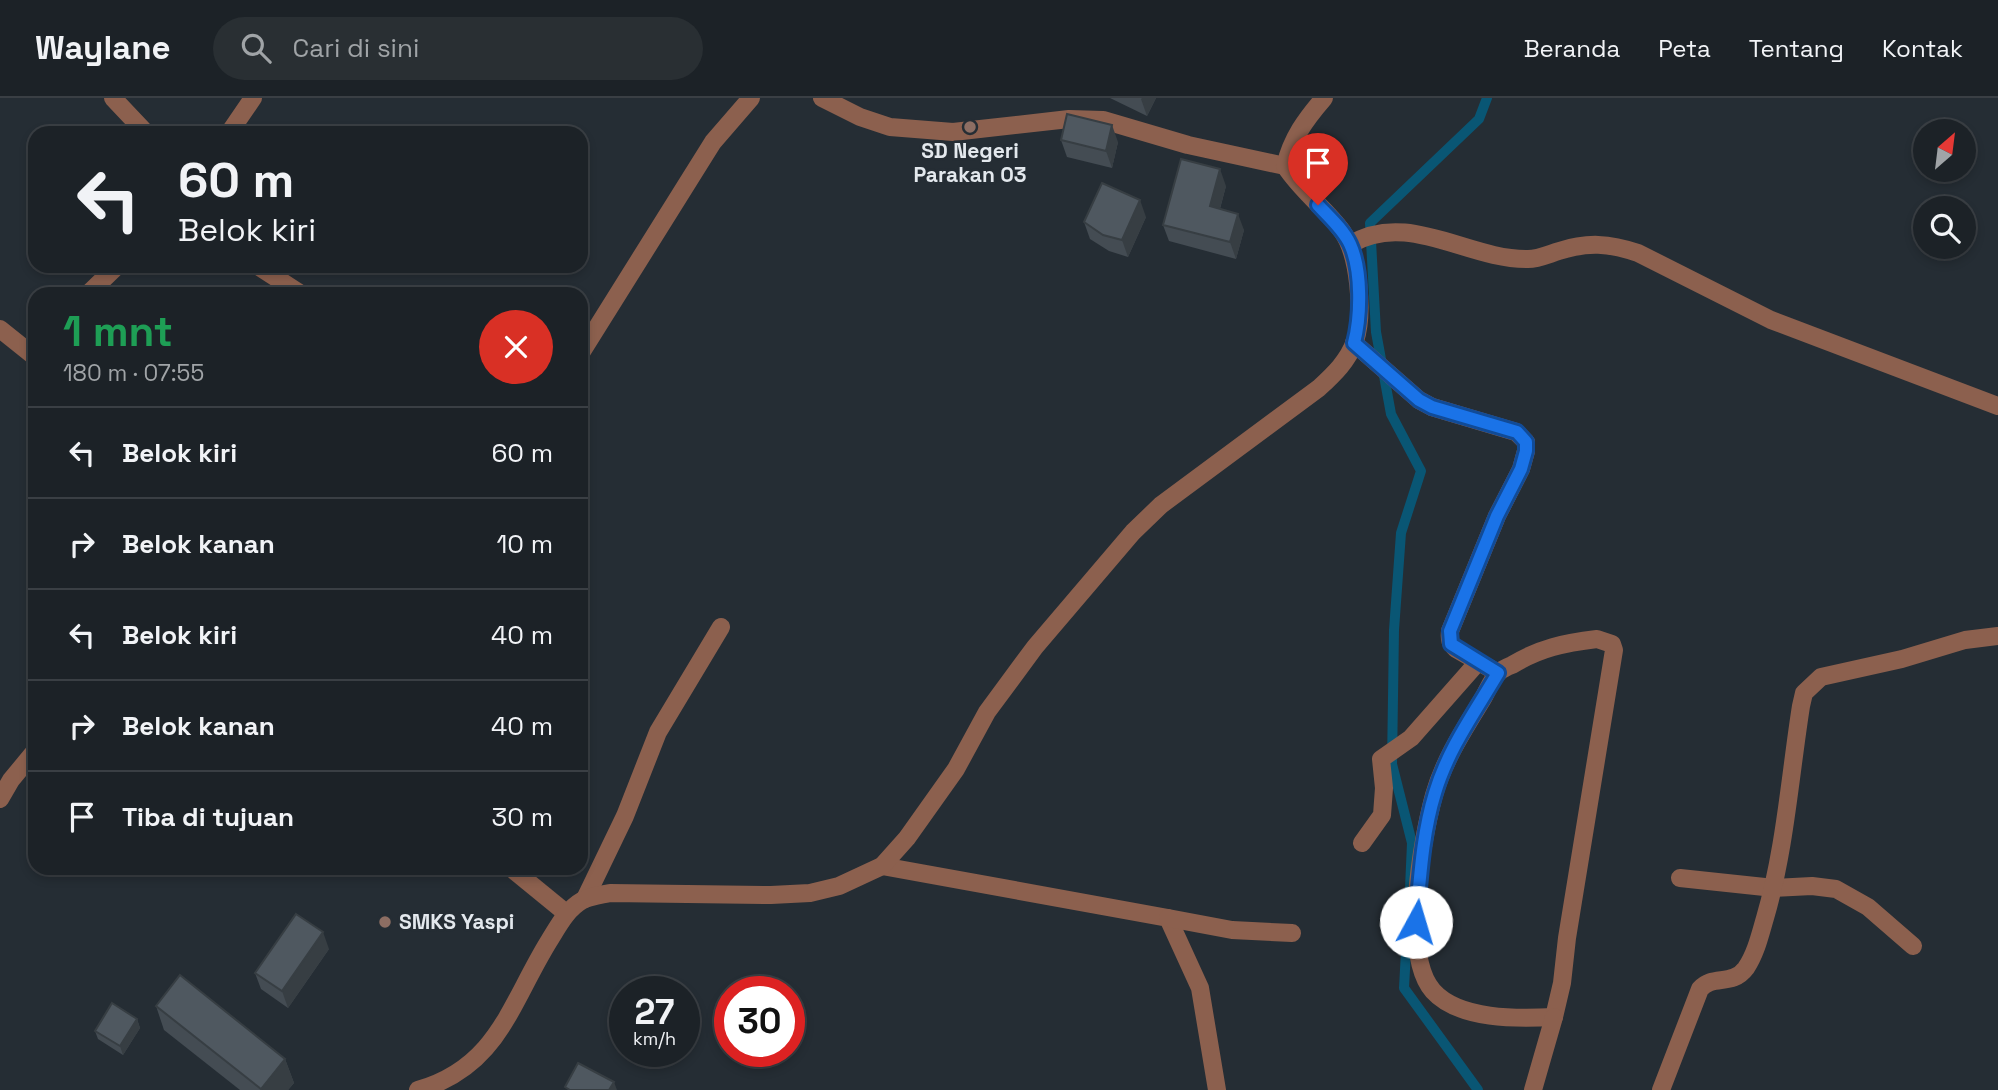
<!DOCTYPE html>
<html lang="id">
<meta charset="utf-8">
<style>
:root{--surface:#1c2227;--page:#292f33;--text:#f1f3f6;--muted:#a0a4a7;--line:#3a3f44}
body{margin:0;font-family:"Space Grotesk",sans-serif;background:var(--page);color:var(--text);height:100vh;display:flex;flex-direction:column;font-size:26px;white-space:nowrap}
*{box-sizing:border-box;margin:0}
p{font-size:23px;color:var(--muted)}
.icon{flex:none;width:38px;height:38px;fill:none;stroke:currentColor;stroke-width:2;stroke-linecap:round;stroke-linejoin:round}
.map{position:relative;flex:1;overflow:hidden}
.drawer{position:absolute;left:28px;top:189px;width:560px;height:588px;display:flex;flex-direction:column;background:var(--surface);border-radius:21px;box-shadow:0 4px 10px #0003,0 0 0 2px var(--line)}
.drawer>*{flex:none}
.guide{position:absolute;left:28px;top:28px;width:560px;height:147px;border-radius:21px;box-shadow:0 4px 10px #0003,0 0 0 2px var(--line);background:#1c2227;color:var(--text);overflow:hidden}
.needle{width:46px;rotate:28deg}
.tools{position:absolute;left:1913px;top:21px;display:grid;gap:14px}
.tools a{display:grid;place-items:center;width:63px;height:63px;border-radius:50%;background:var(--surface);box-shadow:0 4px 10px #0003,0 0 0 2px var(--line);font-size:35px}
.speed{position:absolute;left:609px;top:878px;display:flex;gap:14px;font-size:35px;font-weight:700;text-align:center}
.speed>*{display:grid;place-content:center;width:91px;height:91px;border-radius:50%;background:var(--surface);box-shadow:0 4px 10px #0003,0 0 0 2px var(--line);line-height:1}
.speed small{font-size:18px;font-weight:400}
.speed .limit{border:10px solid #d22;background:#fff;color:#111}
.pin{position:absolute;display:grid;place-items:center;width:60px;height:60px;color:#fff;margin:-72px -30px;border-radius:50% 50% 50% 0;rotate:-45deg;box-shadow:0 0 7px #0007}
.pin .icon{rotate:45deg}
.me{position:absolute;width:77px;margin:-38px;rotate:6deg;stroke-linejoin:round;filter:drop-shadow(0 0 5px #0008)}
.turn{display:flex;align-items:center;gap:24px;height:147px;padding:0 35px;font-size:32px}
.turn .icon{width:91px;height:91px;stroke-width:2.5}
.turn b{display:block;font-size:49px;line-height:60px}
.round{display:grid;place-items:center;flex:none;width:74px;height:74px;border-radius:37px;background:var(--page)}
.overview{display:flex;align-items:center;justify-content:space-between;height:119px;padding:0 35px}
h1{font-size:42px;font-weight:700;line-height:52px;color:#1e9e55}
ul{padding:0;list-style:none}
li{display:flex;align-items:center;gap:21px;height:91px;padding:0 35px;border-top:2px solid var(--line)}
li div{flex:1}
li b{display:block;font-size:26px}
li em{font-style:normal}
header{display:flex;align-items:center;gap:42px;box-sizing:border-box;height:98px;padding:0 35px;background:var(--surface);border-bottom:2px solid var(--line)}
header strong{font-size:33px}
nav{display:flex;gap:38px;margin-inline-start:auto;font-size:24px}
.search{width:490px;height:63px;background:var(--page);display:flex;align-items:center;gap:18px;box-sizing:border-box;padding:0 24px;border-radius:38px;color:var(--muted);font-size:26px}
.map>svg:first-child{display:block}
.lines{fill:none;stroke-linecap:round;stroke-linejoin:round}
.stream{stroke:#095674;stroke-width:10}
.minor{stroke:#8c604e;stroke-width:18}
.wall{fill:#444c53}
.shaded-wall{fill:#373e43}
.building{fill:#4f5860;stroke:#373e43;stroke-width:2}
.route-casing{stroke:#114b97;stroke-width:18}
.route{stroke:#1a73e8;stroke-width:12}
.education-dot{fill:#8d6e63;stroke:#252d34;stroke-width:2.5}
.labels{text-anchor:middle;stroke-width:5;stroke-linejoin:round;paint-order:stroke}
.poi-label{font-size:21px;font-weight:bold;fill:#e3e8ed;stroke:#252d34}
</style>
<header>
<strong>Waylane</strong>
<div class="search"><svg class="icon" aria-label="search" viewBox="0 0 24 24"><circle cx="10" cy="10" r="6"/><path d="M15 15l6 6"/></svg>Cari di sini</div>
<nav><a>Beranda</a><a>Peta</a><a>Tentang</a><a>Kontak</a></nav>
</header>
<div class="map">
<svg width="1998" height="992" viewBox="0 0 1998 992">
<rect width="100%" height="100%" fill="#252d34"/>
<g class="lines">
<!-- stream -->
<g class="stream">
<polyline points="1410,790 1412,745 1392,666 1394,532 1401,435 1421,373 1391,316 1376,234 1370,125 1479,21 1487,0"/>
<polyline points="1408,816 1404,890 1478,992"/>
</g>
<!-- minor -->
<g class="minor">
<polyline points="113,0 146,35"/>
<polyline points="822,0 860,19 890,29 953,34 1069,21 1103,22 1188,47 1285,68"/>
<polyline points="229,35 253,0"/>
<path d="M1351,146C1408,112 1468,162 1528,161C1538,161 1549,156 1559,153C1587,144 1609,145 1638,155L1771,222L1998,308"/>
<polyline points="258,168 301,196"/>
<polyline points="88,196 117,168"/>
<polyline points="0,231 35,259"/>
<path d="M1354,245L1419,302L1432,309L1516,334L1526,344V353L1521,371L1497,418L1450,533C1449,542 1450,545 1456,551L1498,575"/>
<polyline points="581,255 713,44 751,0"/>
<path d="M1597,541L1612,546L1614,552L1567,840L1562,885L1554,919C1518,921 1459,922 1433,893C1401,857 1422,741 1434,697C1444,662 1463,633 1482,602C1487,594 1491,582 1498,575C1501,572 1507,569 1512,567C1540,550 1564,545 1597,541Z"/>
<polyline points="0,701 11,682 35,653"/>
<polyline points="1362,745 1382,717 1384,690 1381,661 1411,640 1478,564"/>
<polyline points="882,768 1168,820 1200,890 1217,992"/>
<polyline points="511,770 566,815"/>
<polyline points="1680,780 1774,790 1812,788 1836,791 1868,809 1913,848"/>
<polyline points="585,801 625,718 658,634 721,529"/>
<polyline points="1168,820 1232,832 1292,835"/>
<path d="M418,992C498,969 510,906 549,843C559,827 567,811 583,802C591,798 601,797 610,795L771,797L810,795L839,788L882,768L907,740L956,671L987,614L1035,549L1133,434L1161,407L1319,290C1334,276 1348,263 1355,243C1364,216 1359,157 1342,133C1325,110 1301,93 1285,68C1292,40 1305,22 1324,0"/>
<polyline points="1533,992 1554,919"/>
<path d="M1661,992L1700,891C1713,876 1732,889 1746,870C1756,855 1760,837 1765,820C1785,752 1790,678 1801,608L1804,595L1821,579L1902,561L1965,542L1998,538"/>
</g>
</g>
<!-- wall -->
<g class="wall">
<polygon points="1110,0 1156,0 1147,18"/>
<polygon points="1061,42 1118,44 1112,70 1067,59"/>
<polygon points="1226,88 1220,111 1244,132 1236,161 1169,143 1163,127"/>
<polygon points="1146,119 1128,159 1109,153 1090,141 1084,124"/>
<polygon points="329,851 288,910 261,891 255,875"/>
<polygon points="156,908 285,961 294,985 288,992 240,992 164,932"/>
<polygon points="137,921 140,930 123,957 98,941 95,933"/>
</g>
<!-- shaded-wall -->
<g class="shaded-wall">
<polygon points="1142,0 1156,0 1147,18 1141,1"/>
<polygon points="1112,27 1118,44 1112,70 1106,53"/>
<polygon points="1220,71 1226,88 1216,125 1210,108"/>
<polygon points="1140,102 1146,119 1128,159 1122,142"/>
<polygon points="1238,116 1244,132 1236,161 1230,144"/>
<polygon points="323,834 329,851 288,910 282,893"/>
<polygon points="137,921 140,930 123,957 120,948"/>
<polygon points="285,961 294,985 288,992 261,992"/>
<polygon points="614,984 617,992 609,992"/>
</g>
<!-- building -->
<g class="building">
<polygon points="1067,16 1112,27 1106,53 1061,42"/>
<polygon points="1181,61 1220,71 1210,108 1238,116 1230,144 1163,127"/>
<polygon points="1102,85 1140,102 1122,142 1103,137 1084,124"/>
<polygon points="296,816 323,834 282,893 255,875"/>
<polygon points="180,877 285,961 261,991 156,908"/>
<polygon points="112,905 137,921 120,948 95,933"/>
<polygon points="578,965 614,984 609,992 570,992 565,989"/>
</g>
<g class="lines">
<!-- route casing -->
<g class="route-casing">
<path id="route" d="M1318,107C1329,119 1343,131 1350,146C1362,172 1361,218 1354,245L1419,302L1432,309L1517,334L1526,344V353L1521,371L1497,418L1450,533L1451,546L1498,575C1475,614 1448,651 1435,695C1422,737 1420,782 1416,824"/>
</g>
<!-- route -->
<use href="#route" class="route"/>
</g>
<!-- markers -->
<g class="education-dot">
<circle cx="970" cy="29" r="7"/>
<circle cx="385" cy="824" r="7"/>
</g>
<g class="labels">
<!-- poi labels -->
<g class="poi-label">
<text x="970" y="60">SD Negeri<tspan x="970" dy="24">Parakan 03</tspan></text>
<text x="399" y="831" text-anchor="start">SMKS Yaspi</text>
</g>
</g>
</svg>
<div class="tools">
<a><svg class="needle" viewBox="-14 -14 28 28"><path d="M0-13l5 13h-10z" fill="#e53935"/><path d="M0 13l5-13h-10z" fill="#a0a4a7"/></svg></a>
<a><svg class="icon" aria-label="search" viewBox="0 0 24 24"><circle cx="10" cy="10" r="6"/><path d="M15 15l6 6"/></svg></a>
</div>
<div class="speed"><div>27<small>km/h</small></div><div class="limit">30</div></div>
<div class="pin" style="left:1318px;top:107px;background:#d93025"><svg class="icon" aria-label="arrive" viewBox="0 0 24 24"><path d="M6 21V4h12l-3 4 3 4H6"/></svg></div>
<svg class="me" style="left:1416px;top:824px" viewBox="-20 -20 40 40"><circle r="19" fill="#fff"/><path d="M0-13L10 11 0 6-10 11z" fill="#1a73e8"/></svg>
<div class="guide">
<div class="turn"><svg class="icon" aria-label="left" viewBox="0 0 24 24"><path d="M17 20v-9H6M10 6l-5 5 5 5"/></svg><div><b>60 m</b>Belok kiri</div></div>
</div>
<section class="drawer">
<div class="overview"><div><h1>1 mnt</h1><p>180 m · 07:55</p></div><a class="round" style="background:#d93025;color:#fff"><svg class="icon" aria-label="close" viewBox="0 0 24 24"><path d="M6 6l12 12M18 6L6 18"/></svg></a></div>
<ul>
<li><svg class="icon" aria-label="left" viewBox="0 0 24 24"><path d="M17 20v-9H6M10 6l-5 5 5 5"/></svg><div><b>Belok kiri</b></div><em>60 m</em></li>
<li><svg class="icon" aria-label="right" viewBox="0 0 24 24"><path d="M7 20v-9h11M14 6l5 5-5 5"/></svg><div><b>Belok kanan</b></div><em>10 m</em></li>
<li><svg class="icon" aria-label="left" viewBox="0 0 24 24"><path d="M17 20v-9H6M10 6l-5 5 5 5"/></svg><div><b>Belok kiri</b></div><em>40 m</em></li>
<li><svg class="icon" aria-label="right" viewBox="0 0 24 24"><path d="M7 20v-9h11M14 6l5 5-5 5"/></svg><div><b>Belok kanan</b></div><em>40 m</em></li>
<li><svg class="icon" aria-label="arrive" viewBox="0 0 24 24"><path d="M6 21V4h12l-3 4 3 4H6"/></svg><div><b>Tiba di tujuan</b></div><em>30 m</em></li>
</ul>
</section>
</div>
